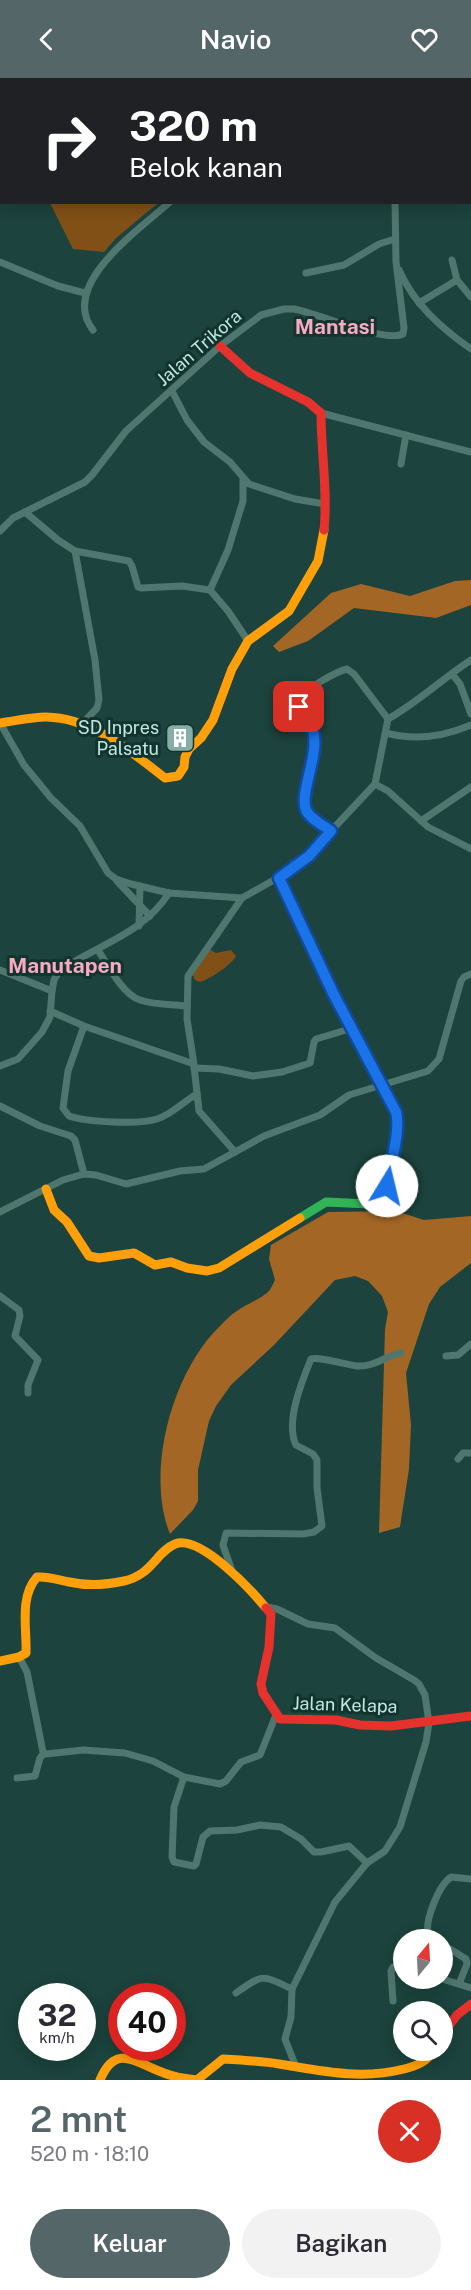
<!DOCTYPE html>
<html lang="id">
<meta charset="utf-8">
<style>
:root{--surface:#fff;--page:#f2f2f3;--text:#2b2b33;--muted:#7c7c81;--accent:#546667}
body{margin:0;font-family:"Public Sans",sans-serif;background:var(--page);color:var(--text);height:100vh;display:flex;flex-direction:column;font-size:22px;white-space:nowrap}
*{box-sizing:border-box;margin:0}
p{font-size:20px;color:var(--muted)}
.icon{flex:none;width:33px;height:33px;fill:none;stroke:currentColor;stroke-width:2;stroke-linecap:round;stroke-linejoin:round}
.map{position:relative;height:2002px;overflow:hidden}
.details{display:flex;flex-direction:column;background:var(--surface);flex:1}
.details>*{flex:none}
.banner{position:absolute;left:0px;top:0px;width:471px;height:126px;box-shadow:0 3px 15px #0003;background:#202124;color:#fff;overflow:hidden}
.needle{width:39px;rotate:18deg}
.fabs{position:absolute;left:393px;top:1851px;display:grid;gap:12px}
.fabs a{display:grid;place-items:center;width:60px;height:60px;border-radius:50%;background:var(--surface);box-shadow:0 3px 15px #0003;font-size:30px}
.speed{position:absolute;left:18px;top:1905px;display:flex;gap:12px;font-size:30px;font-weight:700;text-align:center}
.speed>*{display:grid;place-content:center;width:78px;height:78px;border-radius:50%;background:var(--surface);box-shadow:0 3px 15px #0003;line-height:1}
.speed small{font-size:15px;font-weight:400}
.speed .limit{border:9px solid #d22;background:#fff;color:#111}
.pin{position:absolute;display:grid;place-items:center;width:51px;height:51px;color:#fff;margin:-26px;border-radius:12px;box-shadow:0 3px 9px #0006}
.me{position:absolute;width:66px;margin:-33px;rotate:9deg;stroke-linejoin:round;filter:drop-shadow(0 0 4px #0008)}
.turn{display:flex;align-items:center;gap:21px;height:126px;padding:0 30px;font-size:27px}
.turn .icon{width:78px;height:78px;stroke-width:2.5}
.turn b{display:block;font-size:42px;line-height:51px}
.round{display:grid;place-items:center;flex:none;width:63px;height:63px;border-radius:32px;background:var(--page)}
.headline{display:flex;align-items:center;justify-content:space-between;height:102px;padding:0 30px}
h1{font-size:36px;font-weight:600;line-height:45px;color:var(--accent)}
.action{display:flex;gap:12px;margin-top:auto;padding:12px 30px}
.action a{flex:1;height:69px;border-radius:36px;background:var(--accent);color:#fff;font-size:24px;font-weight:600;line-height:69px;text-align:center}
.action a+a{background:var(--page);color:var(--text)}
header{display:flex;justify-content:space-between;align-items:center;height:78px;padding:0 30px;background:var(--accent);color:#fff;font-size:27px;font-weight:600}
.map>svg:first-child{display:block}
.green{fill:#805017}
.forest{fill:#a36625}
.lines{fill:none;stroke-linecap:round;stroke-linejoin:round}
.street{stroke:#50776f;stroke-width:7}
.fast{stroke:#30b455;stroke-width:9}
.slow{stroke:#ff9f0a;stroke-width:9}
.jam{stroke:#e5322d;stroke-width:9}
.route-casing{stroke:#114b97;stroke-width:15}
.route{stroke:#1a73e8;stroke-width:10}
.labels{text-anchor:middle;stroke-width:6;stroke-linejoin:round;paint-order:stroke}
.street-label{font-size:18px;fill:#c1e8df;stroke:#11342e}
.poi-label{font-size:18px;fill:#c1e8df;stroke:#11342e;text-anchor:end}
.quarter-label{font-size:21px;font-weight:bold;fill:#faa9c2;stroke:#11342e}
</style>
<header><svg class="icon" aria-label="back" viewBox="0 0 24 24"><path d="M15 5l-7 7 7 7"/></svg>Navio<svg class="icon" aria-label="heart" viewBox="0 0 24 24"><path d="M12 20l-8-8c-3-5 5-10 8-4 3-6 11-1 8 4z"/></svg></header>
<div class="map">
<svg width="471" height="2002" viewBox="0 0 471 2002">
<rect width="100%" height="100%" fill="#1c433d"/>
<!-- green -->
<g class="green">
<polygon points="50,125 158,125 116,160 104,174 73,171"/>
<path d="M209,871L216,875L231,872L236,878C232,887 208,902 200,904L195,902L193,897Z"/>
</g>
<!-- forest -->
<g class="forest">
<polygon points="471,502 471,527 436,540 354,530 308,563 279,574 273,568 331,515 361,506 410,518 455,503"/>
<path d="M396,1133L424,1142L471,1138V1185L440,1209L429,1226L406,1295L411,1347L409,1391L400,1449L379,1455L385,1251L388,1234L382,1218L368,1203L355,1198L335,1202L274,1267L231,1307L216,1328L209,1343L198,1392V1423L193,1432L170,1456C145,1394 172,1294 220,1248C225,1243 230,1237 237,1233C246,1226 259,1222 268,1214C271,1211 273,1206 275,1202L269,1181L271,1167L328,1134Z"/>
</g>
<g class="lines">
<!-- street -->
<g class="street">
<polyline points="306,0 306,2"/>
<polyline points="130,2 131,0"/>
<polyline points="351,2 354,0"/>
<polyline points="413,2 413,0"/>
<polyline points="0,19 2,20"/>
<polyline points="452,182 457,202"/>
<polyline points="0,184 58,208 85,215"/>
<path d="M399,192C414,226 441,250 471,271"/>
<polyline points="306,195 344,187 379,166 395,161"/>
<polyline points="419,225 457,202 471,219"/>
<path d="M93,252C58,207 140,151 170,124"/>
<polyline points="172,313 187,342 204,364 230,384 249,406 295,421 325,426"/>
<polyline points="321,335 471,374"/>
<polyline points="401,386 406,357"/>
<polyline points="243,401 243,423 228,472 210,512 228,533 248,563"/>
<polyline points="25,434 58,462 75,473 129,483 132,488 138,509 141,510 182,508 210,512"/>
<path d="M0,453L13,440L85,404L92,397L126,353L220,268L261,237L284,231H294C317,235 384,265 403,256L404,250L396,184L395,124"/>
<polyline points="75,473 95,582 99,622 97,630 81,647"/>
<polyline points="452,596 460,606 471,636"/>
<path d="M388,641C418,624 442,601 471,582"/>
<path d="M0,645L24,687L51,720L80,748L108,795L116,801L131,806L169,815L242,820L295,790L309,778L331,753C323,747 311,741 307,732C299,717 318,676 314,655C312,644 297,634 298,623C300,613 338,593 347,591L354,596L388,641"/>
<path d="M386,655C416,663 443,659 471,647"/>
<polyline points="375,706 388,641"/>
<polyline points="421,743 471,709"/>
<polyline points="331,753 375,706 388,713 428,749 471,771"/>
<polyline points="117,803 150,838"/>
<polyline points="139,848 140,808"/>
<path d="M98,872C107,886 123,917 140,922C154,927 172,926 187,928"/>
<path d="M0,892L52,913L54,902L59,893C97,867 143,856 169,815"/>
<polyline points="50,933 84,948 194,986 187,941 188,898 242,820"/>
<path d="M84,948L68,993L63,1030L69,1038C87,1044 139,1047 157,1041C171,1037 184,1023 197,1016"/>
<polyline points="0,988 18,981 42,954 50,939 52,913"/>
<polyline points="194,988 199,1033 235,1074"/>
<polyline points="194,990 219,991 253,998 282,994 310,985 314,964 316,961 353,950"/>
<polyline points="0,1028 40,1048 71,1058 75,1062 84,1096"/>
<polyline points="0,1134 63,1102 84,1096 96,1097 126,1106 180,1093 204,1091 264,1058 320,1037 349,1017 428,993 439,981 461,903 464,899 471,896"/>
<polyline points="0,1218 19,1232 20,1238 15,1258 38,1282 28,1307 28,1315"/>
<polyline points="446,1278 458,1277 471,1266"/>
<polyline points="458,1381 463,1375 471,1375"/>
<path d="M232,1493L223,1467L226,1455L303,1456L314,1454L322,1448L317,1410V1382L313,1376L296,1367C285,1344 302,1303 311,1281C318,1278 346,1287 357,1288C375,1289 385,1278 401,1275"/>
<polyline points="267,1529 277,1531 308,1546 335,1550 376,1580 414,1602 419,1606 425,1617 429,1645 426,1664 400,1749 385,1773 367,1785 335,1824 292,1911 291,1939 285,1961 296,1989"/>
<polyline points="19,1579 27,1594 43,1674 46,1676 83,1672 125,1675 153,1683 184,1699 220,1706 226,1703 241,1684 260,1677 276,1637"/>
<polyline points="184,1699 174,1729 172,1779 174,1784 194,1788 196,1786 203,1759 210,1753 237,1752 260,1747 281,1749 301,1761 314,1774 321,1774 349,1768 367,1785"/>
<polyline points="17,1700 35,1698 40,1680 44,1675"/>
<path d="M434,1862L429,1858C423,1845 439,1807 451,1799L471,1801"/>
<polyline points="442,1866 466,1881 467,1886 459,1906"/>
<polyline points="439,1900 471,1910"/>
<path d="M236,1915C264,1895 262,1897 292,1911"/>
<polyline points="393,1923 391,1893 393,1889 404,1890"/>
</g>
<!-- fast -->
<g class="fast">
<polyline points="30,2 31,0"/>
<polyline points="0,97 2,93"/>
<path d="M279,800L334,917L395,1034C399,1062 392,1096 382,1122L369,1126L326,1124L300,1140"/>
</g>
<!-- slow -->
<g class="slow">
<path d="M0,645C15,643 31,639 46,639C93,640 130,673 165,700L178,698L184,689L185,679L189,671L201,660L213,642L232,591L248,563L289,533L318,483L324,452"/>
<polyline points="46,1111 54,1132 67,1144 89,1178 99,1180 134,1175 155,1187 171,1184 187,1190 207,1193 219,1190 300,1140"/>
<path d="M0,1583L19,1579L26,1575C27,1551 19,1519 37,1499C48,1498 58,1502 69,1504C87,1508 106,1507 124,1503C152,1497 156,1474 175,1466C200,1456 252,1513 266,1530"/>
<path d="M100,2002C116,1964 136,1985 164,1995C174,1999 186,2001 197,2002L223,1981C242,1982 260,1983 279,1986C322,1993 360,2002 404,1991C416,1988 427,1984 434,1972"/>
</g>
<!-- jam -->
<g class="jam">
<path d="M220,268L250,295L308,324L321,335C321,374 328,413 324,452"/>
<polyline points="266,1530 271,1536 269,1569 261,1606 263,1615 280,1641 336,1642 360,1647 391,1648 471,1638"/>
<polyline points="442,1957 457,1937 471,1926"/>
</g>
</g>
<g class="lines">
<!-- route casing -->
<g class="route-casing">
<path id="route" d="M299,629C304,637 311,643 313,653C320,676 299,715 306,732C310,741 323,747 331,753L309,778L279,800L334,917L396,1034C401,1053 390,1087 387,1108"/>
</g>
<!-- route -->
<use href="#route" class="route"/>
</g>
<!-- icons -->
<defs>
<g id="building-square" transform="scale(1.5)"><rect x="-9" y="-9" width="18" height="18" rx="4" fill="#87aea6" stroke="#11342e"/><path d="M-4-6H4V6H1V3H-1V6H-4ZM-2.5-4.3h1.7v1.8h-1.7ZM.8-4.3h1.7v1.8H.8ZM-2.5-1h1.7V.8h-1.7ZM.8-1h1.7V.8H.8Z" fill="#fff"/></g>
</defs>
<g fill-rule="evenodd">
<use href="#building-square" x="180" y="660"/>
</g>
<g class="labels">
<!-- street labels -->
<g class="street-label">
<text transform="translate(199 270) rotate(-41)" y="6">Jalan Trikora</text>
<text transform="translate(345 1627) rotate(2)" y="6">Jalan Kelapa</text>
</g>
<!-- poi labels -->
<g class="poi-label">
<text x="159" y="656">SD Inpres<tspan x="159" dy="21">Palsatu</tspan></text>
</g>
<!-- quarter labels -->
<g class="quarter-label">
<text x="335" y="256">Mantasi</text>
<text x="65" y="895">Manutapen</text>
</g>
</g>
</svg>
<div class="fabs">
<a><svg class="needle" viewBox="-14 -14 28 28"><path d="M0-13l5 13h-10z" fill="#e53935"/><path d="M0 13l5-13h-10z" fill="#7c7c81"/></svg></a>
<a><svg class="icon" aria-label="search" viewBox="0 0 24 24"><circle cx="10" cy="10" r="6"/><path d="M15 15l6 6"/></svg></a>
</div>
<div class="speed"><div>32<small>km/h</small></div><div class="limit">40</div></div>
<div class="pin" style="left:299px;top:629px;background:#d93025"><svg class="icon" aria-label="arrive" viewBox="0 0 24 24"><path d="M6 21V4h12l-3 4 3 4H6"/></svg></div>
<svg class="me" style="left:387px;top:1108px" viewBox="-20 -20 40 40"><circle r="19" fill="#fff"/><path d="M0-13L10 11 0 6-10 11z" fill="#1a73e8"/></svg>
<div class="banner">
<div class="turn"><svg class="icon" aria-label="right" viewBox="0 0 24 24"><path d="M7 20v-9h11M14 6l5 5-5 5"/></svg><div><b>320 m</b>Belok kanan</div></div>
</div>
</div>
<section class="details">
<div class="headline"><div><h1>2 mnt</h1><p>520 m · 18:10</p></div><a class="round" style="background:#d93025;color:#fff"><svg class="icon" aria-label="close" viewBox="0 0 24 24"><path d="M6 6l12 12M18 6L6 18"/></svg></a></div>
<div class="action"><a>Keluar</a><a>Bagikan</a></div>
</section>
